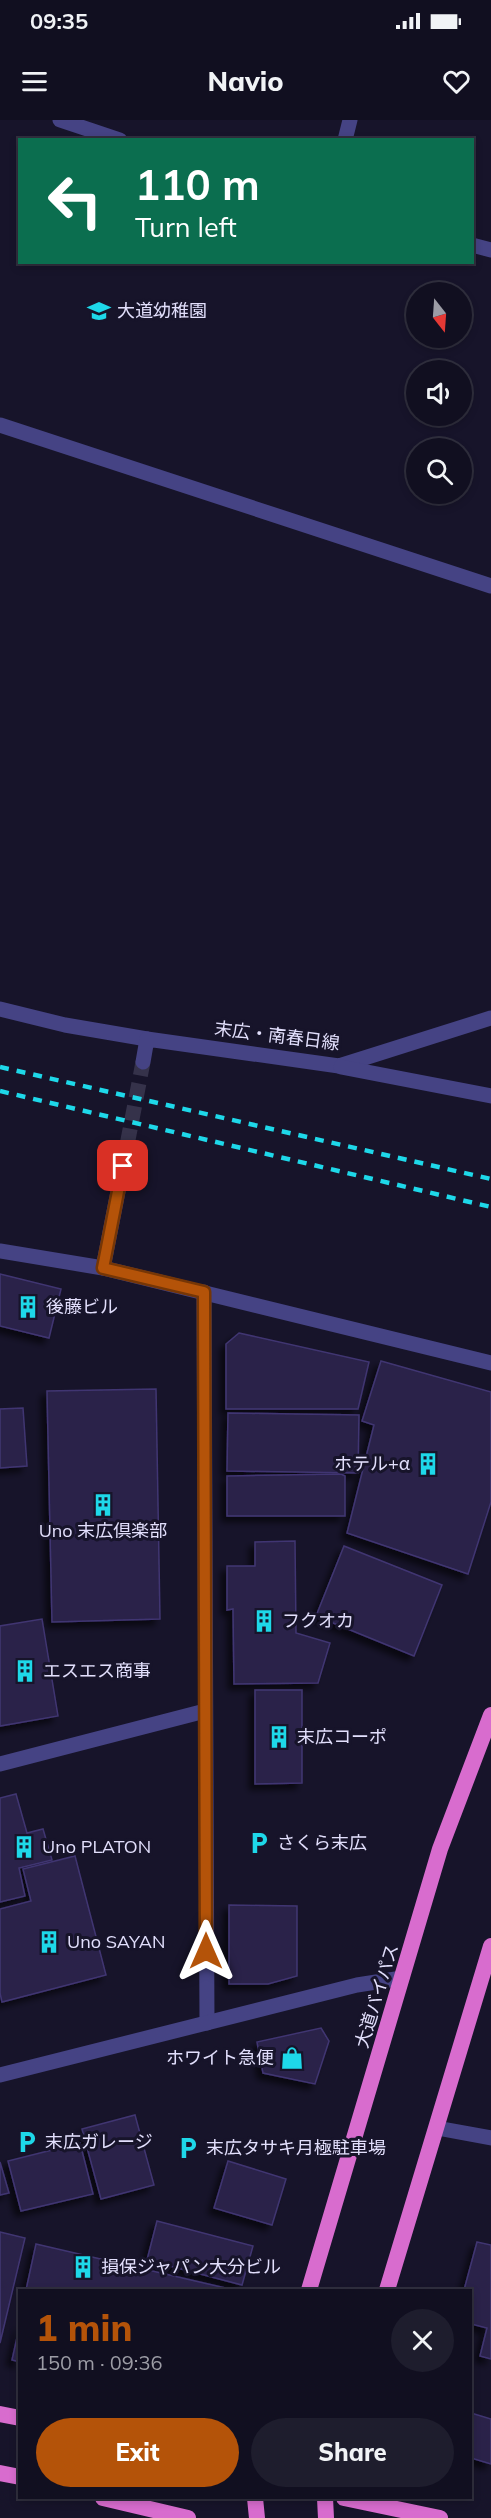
<!DOCTYPE html>
<meta charset="utf-8">
<style>
:root{--surface:#110f20;--page:#1e1d2d;--text:#f1f3f6;--muted:#9c9ca5;--line:#302f3e;--accent:#b45309}
body{margin:0;font-family:Mulish,"Noto Sans JP",sans-serif;background:var(--page);color:var(--text);height:100vh;display:flex;flex-direction:column;font-size:22px;white-space:nowrap}
*{box-sizing:border-box;margin:0}
p{font-size:20px;color:var(--muted)}
.icon{flex:none;width:33px;height:33px;fill:none;stroke:currentColor;stroke-width:2;stroke-linecap:round;stroke-linejoin:round}
.map{position:relative;flex:1;overflow:hidden}
.side{position:absolute;left:18px;top:2169px;width:454px;height:210px;display:flex;flex-direction:column;background:var(--surface);border-radius:0px;box-shadow:0 3px 9px #0003,0 0 0 2px var(--line)}
.side>*{flex:none}
.hud{position:absolute;left:18px;top:18px;width:456px;height:126px;border-radius:0px;box-shadow:0 3px 9px #0003,0 0 0 2px var(--line);background:#0b6e4f;color:#fff;overflow:hidden}
.needle{width:39px;rotate:163deg}
.tools{position:absolute;left:406px;top:162px;display:grid;gap:12px}
.tools a{display:grid;place-items:center;width:66px;height:66px;border-radius:50%;background:var(--surface);box-shadow:0 3px 9px #0003,0 0 0 2px var(--line);font-size:30px}
.pin{position:absolute;display:grid;place-items:center;width:51px;height:51px;color:#fff;margin:-26px;border-radius:12px;box-shadow:0 3px 9px #0006}
.me{position:absolute;width:66px;margin:-33px;rotate:0deg;stroke-linejoin:round;filter:drop-shadow(0 0 4px #0008)}
.turn{display:flex;align-items:center;gap:21px;height:126px;padding:0 18px;font-size:27px}
.turn .icon{width:78px;height:78px;stroke-width:2.5}
.turn b{display:block;font-size:42px;line-height:51px}
.round{display:grid;place-items:center;flex:none;width:63px;height:63px;border-radius:32px;background:var(--page)}
.summary{display:flex;align-items:center;justify-content:space-between;height:102px;padding:0 18px}
h1{font-size:36px;font-weight:800;line-height:45px;color:var(--accent)}
.cta{display:flex;gap:12px;margin-top:auto;padding:12px 18px}
.cta a{flex:1;height:69px;border-radius:36px;background:var(--accent);color:#fff;font-size:24px;font-weight:800;line-height:69px;text-align:center}
.cta a+a{background:var(--page);color:var(--text)}
.status{display:flex;justify-content:space-between;align-items:center;height:42px;padding:0 30px;background:var(--surface);direction:ltr}
.status svg{height:16px;fill:currentColor}
header{display:flex;justify-content:space-between;align-items:center;height:78px;padding:0 18px;background:var(--surface);font-size:27px;font-weight:800}
.map>svg:first-child{display:block}
.building{fill:#292249;stroke:#413672;stroke-width:1.5;filter:url(#shadow)}
.lines{fill:none;stroke-linecap:round;stroke-linejoin:round}
.minor-tunnel{stroke:#35324a;stroke-width:15;stroke-dasharray:15 8;stroke-linecap:butt}
.minor{stroke:#454384;stroke-width:15}
.tertiary{stroke:#454384;stroke-width:15}
.trunk{stroke:#d86cce;stroke-width:16}
.rail{stroke:#1ed8e9;stroke-width:4.5;stroke-dasharray:9 8;stroke-linecap:butt}
.route-casing{stroke:#753606;stroke-width:15}
.route{stroke:#b45309;stroke-width:10}
.labels{text-anchor:middle;stroke-width:6;stroke-linejoin:round;paint-order:stroke}
.poi-label{font-size:18px;fill:#e2dffc;stroke:#17142a;text-anchor:start}
.street-label{font-size:18px;fill:#e2dffc;stroke:#17142a}
</style>
<div class="status"><b>09:35</b><svg viewBox="0 0 49 12"><path d="M0 12V9h3v3zM5 12V6h3v6zM10 12V3h3v9zM15 12V0h3v12zM26 1h20v11H26zM47 4h2v5h-2z"/></svg></div>
<header><svg class="icon" aria-label="menu" viewBox="0 0 24 24"><path d="M4 6h16M4 12h16M4 18h16"/></svg>Navio<svg class="icon" aria-label="heart" viewBox="0 0 24 24"><path d="M12 20l-8-8c-3-5 5-10 8-4 3-6 11-1 8 4z"/></svg></header>
<div class="map">
<svg width="491" height="2398" viewBox="0 0 491 2398">
<defs>
<filter id="shadow"><feDropShadow dx="-5.5" dy="5.5" stdDeviation="3" flood-color="#0009"/></filter>
</defs>
<rect width="100%" height="100%" fill="#17142a"/>
<!-- building -->
<g class="building">
<polygon points="0,1154 61,1169 49,1218 0,1206"/>
<polygon points="239,1213 369,1242 358,1289 226,1289 226,1224"/>
<polygon points="381,1241 491,1272 491,1382 468,1454 347,1413 374,1305 362,1301"/>
<polygon points="156,1269 160,1499 52,1502 47,1271"/>
<polygon points="23,1288 27,1346 0,1348 0,1289"/>
<polygon points="228,1293 359,1295 358,1353 227,1351"/>
<polygon points="341,1354 345,1356 345,1396 227,1396 227,1356"/>
<polygon points="295,1421 296,1513 330,1523 318,1563 234,1564 233,1489 227,1490 227,1446 255,1446 255,1422"/>
<polygon points="344,1426 442,1465 414,1536 316,1496"/>
<polygon points="42,1499 58,1596 0,1606 0,1506"/>
<polygon points="255,1570 302,1570 302,1663 255,1664"/>
<polygon points="16,1674 27,1713 43,1709 52,1740 19,1748 25,1776 0,1782 0,1678"/>
<polygon points="75,1736 106,1855 2,1882 0,1873 0,1789 31,1781 23,1749"/>
<polygon points="229,1785 297,1786 297,1856 268,1864 229,1864"/>
<polygon points="321,1908 329,1921 315,1964 263,1953 257,1922"/>
<polygon points="135,1995 154,2065 101,2079 82,2009"/>
<polygon points="80,2023 93,2074 21,2091 8,2041"/>
<polygon points="228,2041 286,2059 272,2105 214,2088"/>
<polygon points="0,2042 9,2073 0,2075"/>
<polygon points="157,2101 253,2126 242,2165 147,2140"/>
<polygon points="0,2112 25,2118 0,2223"/>
<polygon points="477,2122 491,2125 491,2239 480,2236 487,2208 471,2204 471,2170 464,2170"/>
<polygon points="36,2124 234,2170 26,2170"/>
<polygon points="20,2204 20,2242 12,2240"/>
<polygon points="471,2293 491,2299 491,2344 471,2338"/>
</g>
<g class="lines">
<!-- minor-tunnel -->
<polyline class="minor-tunnel" points="123,1046 143,942"/>
<!-- minor -->
<g class="minor">
<polyline points="60,0 120,20"/>
<polyline points="345,20 350,0"/>
<polyline points="472,125 491,130"/>
<polyline points="0,889 65,905 147,919"/>
<polyline points="143,942 147,919 339,946 491,898"/>
<polyline points="341,947 491,976"/>
<polyline points="0,1131 103,1148 123,1046"/>
<polyline points="103,1148 491,1243"/>
<polyline points="204,1172 207,1903"/>
<polyline points="0,1644 205,1591"/>
<polyline points="0,1955 357,1865 402,1858"/>
<polyline points="437,2008 491,2018"/>
</g>
<!-- tertiary -->
<polyline class="tertiary" points="0,305 491,466"/>
<!-- trunk -->
<g class="trunk">
<polyline points="309,2170 440,1729 491,1595"/>
<polyline points="387,2170 491,1826"/>
<polyline points="0,2294 20,2298"/>
<polyline points="0,2353 20,2357"/>
<polyline points="103,2378 188,2398"/>
<polyline points="255,2378 257,2398"/>
<polyline points="325,2378 326,2398"/>
<polyline points="344,2378 440,2398"/>
</g>
<!-- rail -->
<g class="rail">
<polyline points="0,947 491,1059"/>
<polyline points="0,971 491,1087"/>
</g>
</g>
<g class="lines">
<!-- route casing -->
<g class="route-casing">
<polyline id="route" points="123,1046 103,1148 204,1172 206,1831"/>
</g>
<!-- route -->
<use href="#route" class="route"/>
</g>
<!-- icons -->
<defs>
<g id="school-bare" transform="scale(1.8)"><path d="M0-5L7-2L0 1L-7-2ZM-4 1L0 2.5L4 1V4Q0 6-4 4Z" fill="#1ed8e9" stroke="#17142a" stroke-width="2.5" paint-order="stroke"/></g>
<g id="building-bare" transform="scale(1.8)"><path d="M-4-6H4V6H1V3H-1V6H-4ZM-2.5-4.3h1.7v1.8h-1.7ZM.8-4.3h1.7v1.8H.8ZM-2.5-1h1.7V.8h-1.7ZM.8-1h1.7V.8H.8Z" fill="#1ed8e9" stroke="#17142a" stroke-width="2.5" paint-order="stroke"/></g>
<g id="parking-bare" transform="scale(1.8)"><path d="M-3.5-5.5H1a3.5 3.5 0 0 1 0 7H-1V5.5H-3.5ZM-1-3.4V-.6H.8a1.4 1.4 0 0 0 0-2.8Z" fill="#1ed8e9" stroke="#17142a" stroke-width="2.5" paint-order="stroke"/></g>
<g id="shop-bare" transform="scale(1.8)"><path d="M-5-2.5h2.3a2.7 3.5 0 0 1 5.4 0H5L5.5 6h-11ZM-1.5-2.5h3a1.5 2.3 0 0 0-3 0Z" fill="#1ed8e9" stroke="#17142a" stroke-width="2.5" paint-order="stroke"/></g>
</defs>
<g fill-rule="evenodd">
<use href="#school-bare" x="99" y="191"/>
<use href="#building-bare" x="28" y="1187"/>
<use href="#building-bare" x="428" y="1344"/>
<use href="#building-bare" x="103" y="1385"/>
<use href="#building-bare" x="264" y="1501"/>
<use href="#building-bare" x="25" y="1551"/>
<use href="#building-bare" x="279" y="1617"/>
<use href="#parking-bare" x="259" y="1723"/>
<use href="#building-bare" x="24" y="1727"/>
<use href="#building-bare" x="49" y="1822"/>
<use href="#shop-bare" x="292" y="1938"/>
<use href="#parking-bare" x="27" y="2022"/>
<use href="#parking-bare" x="188" y="2028"/>
<use href="#building-bare" x="83" y="2147"/>
</g>
<g class="labels">
<!-- poi labels -->
<g class="poi-label">
<text x="117" y="197">大道幼稚園</text>
<text x="46" y="1193">後藤ビル</text>
<text x="410" y="1350" text-anchor="end">ホテル+α</text>
<text x="103" y="1417" text-anchor="middle">Uno 末広倶楽部</text>
<text x="282" y="1507">フクオカ</text>
<text x="43" y="1557">エスエス商事</text>
<text x="297" y="1623">末広コーポ</text>
<text x="277" y="1729">さくら末広</text>
<text x="42" y="1733">Uno PLATON</text>
<text x="67" y="1828">Uno SAYAN</text>
<text x="274" y="1944" text-anchor="end">ホワイト急便</text>
<text x="45" y="2028">末広ガレージ</text>
<text x="206" y="2034">末広タサキ月極駐車場</text>
<text x="101" y="2153">損保ジャパン大分ビル</text>
</g>
<!-- street labels -->
<g class="street-label">
<text transform="translate(277 916) rotate(7)" y="6">末広・南春日線</text>
<text transform="translate(377 1876) rotate(-73)" y="6">大道バイパス</text>
</g>
</g>
</svg>
<div class="tools">
<a><svg class="needle" viewBox="-14 -14 28 28"><path d="M0-13l5 13h-10z" fill="#e53935"/><path d="M0 13l5-13h-10z" fill="#9c9ca5"/></svg></a>
<a><svg class="icon" aria-label="sound" viewBox="0 0 24 24"><path d="M4 9h4l5-4v14l-5-4H4zM17 9q2 3 0 6"/></svg></a>
<a><svg class="icon" aria-label="search" viewBox="0 0 24 24"><circle cx="10" cy="10" r="6"/><path d="M15 15l6 6"/></svg></a>
</div>
<div class="pin" style="left:123px;top:1046px;background:#d93025"><svg class="icon" aria-label="arrive" viewBox="0 0 24 24"><path d="M6 21V4h12l-3 4 3 4H6"/></svg></div>
<svg class="me" style="left:206px;top:1831px" viewBox="-20 -20 40 40"><path d="M0-17L14 15 0 8-14 15z" fill="#b45309" stroke="#fff" stroke-width="4"/></svg>
<div class="hud">
<div class="turn"><svg class="icon" aria-label="left" viewBox="0 0 24 24"><path d="M17 20v-9H6M10 6l-5 5 5 5"/></svg><div><b>110 m</b>Turn left</div></div>
</div>
<section class="side">
<div class="summary"><div><h1>1 min</h1><p>150 m · 09:36</p></div><a class="round"><svg class="icon" aria-label="close" viewBox="0 0 24 24"><path d="M6 6l12 12M18 6L6 18"/></svg></a></div>
<div class="cta"><a>Exit</a><a>Share</a></div>
</section>
</div>
